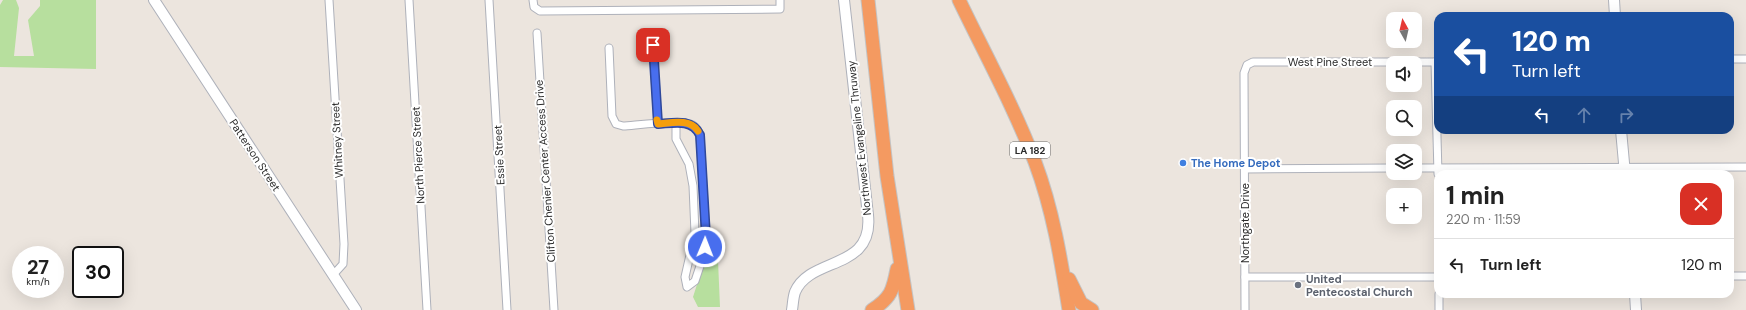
<!DOCTYPE html>
<meta charset="utf-8">
<style>
:root{--surface:#fff;--page:#f6f6f6;--text:#222;--muted:#767676;--line:#e0e0e0}
body{margin:0;font-family:"DM Sans",sans-serif;background:var(--page);color:var(--text);height:100vh;display:flex;flex-direction:column;font-size:15px;white-space:nowrap}
*{box-sizing:border-box;margin:0}
p{font-size:13px;color:var(--muted)}
.icon{flex:none;width:22px;height:22px;fill:none;stroke:currentColor;stroke-width:2;stroke-linecap:round;stroke-linejoin:round}
.map{position:relative;flex:1;overflow:hidden}
.sheet{position:absolute;left:1434px;top:170px;width:300px;height:128px;display:flex;flex-direction:column;background:var(--surface);border-radius:12px;box-shadow:0 4px 16px #0002}
.sheet>*{flex:none}
.hud{position:absolute;left:1434px;top:12px;width:300px;height:122px;border-radius:12px;box-shadow:0 4px 16px #0002;background:#1a4fa0;color:#fff;overflow:hidden}
.needle{width:26px;rotate:352deg}
.tools{position:absolute;left:1386px;top:12px;display:grid;gap:8px}
.tools a{display:grid;place-items:center;width:36px;height:36px;border-radius:8px;background:var(--surface);box-shadow:0 4px 16px #0002;font-size:20px}
.speed{position:absolute;left:12px;top:246px;display:flex;gap:8px;font-size:20px;font-weight:700;text-align:center}
.speed>*{display:grid;place-content:center;width:52px;height:52px;border-radius:50%;background:var(--surface);box-shadow:0 4px 16px #0002;line-height:1}
.speed small{font-size:10px;font-weight:400}
.speed .limit{border:2px solid #111;border-radius:6px;background:#fff;color:#111}
.pin{position:absolute;display:grid;place-items:center;width:34px;height:34px;color:#fff;margin:-17px;border-radius:8px;box-shadow:0 2px 6px #0006}
.me{position:absolute;width:44px;margin:-22px;rotate:1deg;stroke-linejoin:round;filter:drop-shadow(0 0 3px #0008)}
.turn{display:flex;align-items:center;gap:14px;height:84px;padding:0 12px;font-size:18px}
.turn .icon{width:52px;height:52px;stroke-width:2.5}
.turn b{display:block;font-size:28px;line-height:34px}
.lanes{display:flex;align-items:center;height:38px;padding:0 12px;background:#0003;justify-content:center;gap:20px;direction:ltr}
.lanes .off{opacity:.35}
.round{display:grid;place-items:center;flex:none;width:42px;height:42px;border-radius:12px;background:var(--page)}
.headline{display:flex;align-items:center;justify-content:space-between;height:68px;padding:0 12px}
h1{font-size:24px;font-weight:800;line-height:30px}
ul{padding:0;list-style:none}
li{display:flex;align-items:center;gap:12px;height:52px;padding:0 12px;border-top:1px solid var(--line)}
li div{flex:1}
li b{display:block;font-size:15px}
li em{font-style:normal}
.map>svg:first-child{display:block}
.green{fill:#b7df9e}
.lines{fill:none;stroke-linecap:round;stroke-linejoin:round}
.street-casing{stroke:#aeb1ba;stroke-width:9}
.secondary-casing{stroke:#aeb1ba;stroke-width:12}
.highway-casing{stroke:#c4c4c4;stroke-width:15}
.street{stroke:#fff;stroke-width:7}
.secondary{stroke:#fff;stroke-width:10}
.highway{stroke:#f49a61;stroke-width:13}
.route-casing{stroke:#2f489b;stroke-width:10}
.route{stroke:#486eee;stroke-width:7}
.slow{stroke:#f59e0b;stroke-width:7}
.shop-dot{fill:#3f7fe0;stroke:#fff;stroke-width:1.5}
.worship-dot{fill:#6b7280;stroke:#fff;stroke-width:1.5}
.labels{text-anchor:middle;stroke-width:4;stroke-linejoin:round;paint-order:stroke}
.shield{fill:#fff;stroke:#6b6b6b;stroke-width:1}
.shield-label{font-size:10px;font-weight:bold;fill:#2b2b2b}
.street-label{font-size:11px;fill:#2b2b2b;stroke:#fff}
.shop-label{font-size:11px;font-weight:bold;fill:#366cbe;stroke:#fff;text-anchor:start}
.worship-label{font-size:11px;font-weight:bold;fill:#5b616d;stroke:#fff;text-anchor:start}
</style>
<div class="map">
<svg width="1746" height="310" viewBox="0 0 1746 310">
<rect width="100%" height="100%" fill="#ece5de"/>
<!-- green -->
<g class="green">
<polygon points="3,0 16,0 19,8 14,56 34,56 28,20 40,6 40,0 96,0 96,69 0,67 0,5"/>
<polygon points="710,233 717,237 720,307 698,307 693,297 709,247"/>
</g>
<g class="lines">
<!-- street casing -->
<g class="street-casing">
<g id="street">
<polyline points="329,0 344,244 343,264 333,275"/>
<polyline points="409,0 427,310"/>
<polyline points="489,0 507,310"/>
<polyline points="533,0 534,7 540,11 780,9 780,0"/>
<polyline points="537,33 554,310"/>
<polyline points="653,45 658,124"/>
<path d="M609,48L612,116L616,124L623,126C638,125 678,120 690,124C695,125 698,130 700,135L706,237L704,254L695,281L687,287L685,277L695,233L693,186L689,164L676,139V123"/>
<polyline points="1730,59 1746,59"/>
<polyline points="1435,62 1438,174"/>
<polyline points="1415,168 1746,167"/>
<polyline points="1245,169 1393,168"/>
<polyline points="1730,276 1746,276"/>
<polyline points="1245,277 1438,277"/>
<polyline points="1245,310 1244,73 1247,65 1253,62 1438,62"/>
<polyline points="1439,310 1439,294"/>
</g>
</g>
<!-- secondary casing -->
<g class="secondary-casing">
<g id="secondary">
<polyline points="154,0 356,310"/>
<polyline points="1614,0 1615,16"/>
<polyline points="1621,130 1625,174"/>
<polyline points="1635,294 1636,310"/>
<path d="M792,310C793,304 793,298 795,292C810,256 874,271 868,215L844,0"/>
</g>
</g>
<!-- highway casing -->
<g class="highway-casing">
<g id="highway">
<polyline points="868,0 887,176 908,310"/>
<path d="M959,0C985,54 1014,107 1035,162C1053,210 1061,260 1069,310"/>
<polyline points="1069,279 1081,303 1092,310"/>
<path d="M872,310C891,298 893,290 897,269"/>
</g>
</g>
<!-- street -->
<use href="#street" class="street"/>
<!-- secondary -->
<use href="#secondary" class="secondary"/>
<!-- highway -->
<use href="#highway" class="highway"/>
</g>
<g class="lines">
<!-- route casing -->
<g class="route-casing">
<path id="route" d="M653,45L658,124C673,123 692,118 700,135L706,237L705,247"/>
</g>
<!-- route -->
<use href="#route" class="route"/>
<!-- slow -->
<path class="slow" d="M657,120L658,124C671,123 690,118 698,131"/>
</g>
<!-- markers -->
<circle class="shop-dot" cx="1183" cy="163" r="4"/>
<circle class="worship-dot" cx="1298" cy="285" r="4"/>
<g class="labels">
<!-- shield labels -->
<rect class="shield" x="1010" y="142" width="40" height="16" rx="3"/>
<g class="shield-label">
<text x="1030" y="154">LA 182</text>
</g>
<!-- street labels -->
<g class="street-label">
<text x="1330" y="66">West Pine Street</text>
<text transform="translate(859 138) rotate(-96)" y="4">Northwest Evangeline Thruway</text>
<text transform="translate(337 140) rotate(-93)" y="4">Whitney Street</text>
<text transform="translate(255 155) rotate(57)" y="4">Patterson Street</text>
<text transform="translate(418 155) rotate(-93)" y="4">North Pierce Street</text>
<text transform="translate(499 155) rotate(-93)" y="4">Essie Street</text>
<text transform="translate(545 171) rotate(-94)" y="4">Clifton Chenier Center Access Drive</text>
<text transform="translate(1245 223) rotate(-90)" y="4">Northgate Drive</text>
</g>
<!-- shop labels -->
<g class="shop-label">
<text x="1191" y="167">The Home Depot</text>
</g>
<!-- worship labels -->
<g class="worship-label">
<text x="1306" y="283">United<tspan x="1306" dy="13">Pentecostal Church</tspan></text>
</g>
</g>
</svg>
<div class="tools">
<a><svg class="needle" viewBox="-14 -14 28 28"><path d="M0-13l5 13h-10z" fill="#e53935"/><path d="M0 13l5-13h-10z" fill="#767676"/></svg></a>
<a><svg class="icon" aria-label="sound" viewBox="0 0 24 24"><path d="M4 9h4l5-4v14l-5-4H4zM17 9q2 3 0 6"/></svg></a>
<a><svg class="icon" aria-label="search" viewBox="0 0 24 24"><circle cx="10" cy="10" r="6"/><path d="M15 15l6 6"/></svg></a>
<a><svg class="icon" aria-label="layers" viewBox="0 0 24 24"><path d="M12 4l9 5-9 5-9-5zM3 14l9 5 9-5"/></svg></a>
<a>+</a>
</div>
<div class="speed"><div>27<small>km/h</small></div><div class="limit">30</div></div>
<div class="pin" style="left:653px;top:45px;background:#d93025"><svg class="icon" aria-label="arrive" viewBox="0 0 24 24"><path d="M6 21V4h12l-3 4 3 4H6"/></svg></div>
<svg class="me" style="left:705px;top:247px" viewBox="-20 -20 40 40"><circle r="17" fill="#486eee" stroke="#fff" stroke-width="3"/><path d="M0-11L8 9 0 5-8 9z" fill="#fff"/></svg>
<div class="hud">
<div class="turn"><svg class="icon" aria-label="left" viewBox="0 0 24 24"><path d="M17 20v-9H6M10 6l-5 5 5 5"/></svg><div><b>120 m</b>Turn left</div></div>
<div class="lanes"><svg class="icon" aria-label="left" viewBox="0 0 24 24"><path d="M17 20v-9H6M10 6l-5 5 5 5"/></svg><svg class="icon off" aria-label="ahead" viewBox="0 0 24 24"><path d="M12 20V5M6 11l6-6 6 6"/></svg><svg class="icon off" aria-label="right" viewBox="0 0 24 24"><path d="M7 20v-9h11M14 6l5 5-5 5"/></svg></div>
</div>
<section class="sheet">
<div class="headline"><div><h1>1 min</h1><p>220 m · 11:59</p></div><a class="round" style="background:#d93025;color:#fff"><svg class="icon" aria-label="close" viewBox="0 0 24 24"><path d="M6 6l12 12M18 6L6 18"/></svg></a></div>
<ul>
<li><svg class="icon" aria-label="left" viewBox="0 0 24 24"><path d="M17 20v-9H6M10 6l-5 5 5 5"/></svg><div><b>Turn left</b></div><em>120 m</em></li>
</ul>
</section>
</div>
